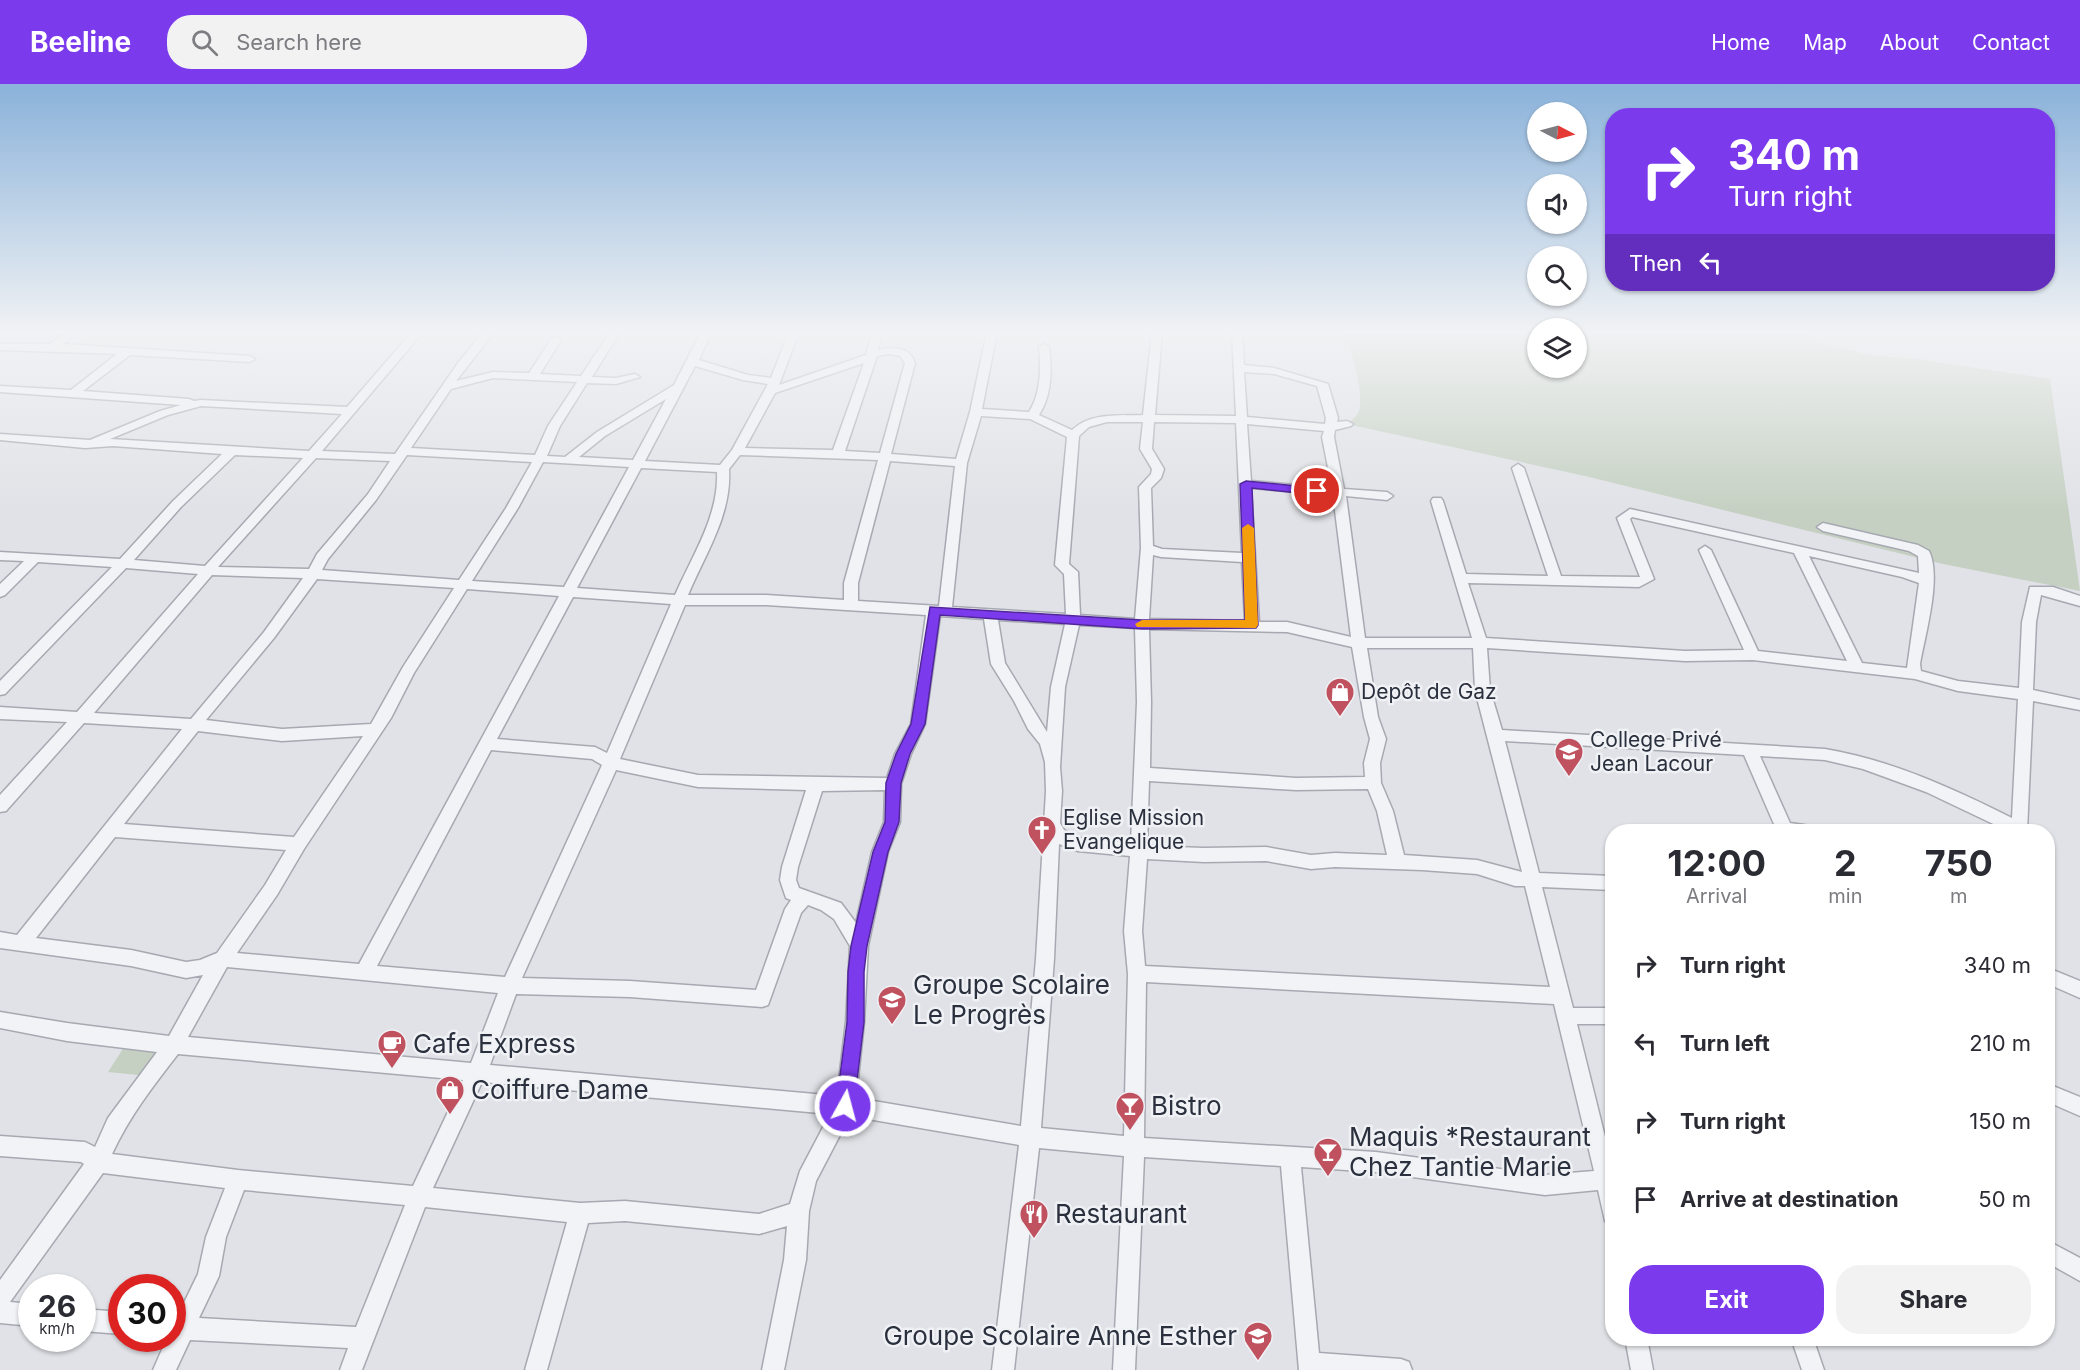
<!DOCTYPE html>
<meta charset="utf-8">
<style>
:root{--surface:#fff;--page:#f2f2f3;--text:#2b2b33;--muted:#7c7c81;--accent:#7c3aed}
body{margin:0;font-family:Inter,sans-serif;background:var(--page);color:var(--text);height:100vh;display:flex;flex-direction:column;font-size:22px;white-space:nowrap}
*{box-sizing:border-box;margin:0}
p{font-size:20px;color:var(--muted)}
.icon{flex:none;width:33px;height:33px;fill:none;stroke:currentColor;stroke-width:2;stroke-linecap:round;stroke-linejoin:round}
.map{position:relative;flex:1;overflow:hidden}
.panel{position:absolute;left:1605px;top:740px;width:450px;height:522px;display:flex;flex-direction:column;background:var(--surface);border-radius:24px;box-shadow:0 2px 4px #0004}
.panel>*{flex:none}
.banner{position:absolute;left:1605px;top:24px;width:450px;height:183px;border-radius:24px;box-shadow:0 2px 4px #0004;background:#7c3aed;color:#fff;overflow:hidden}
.needle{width:39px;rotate:96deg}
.fabs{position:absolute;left:1527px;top:18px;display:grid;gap:12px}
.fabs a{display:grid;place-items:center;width:60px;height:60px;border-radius:50%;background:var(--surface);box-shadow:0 2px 4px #0004;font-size:30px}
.speed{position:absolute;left:18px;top:1190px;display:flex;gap:12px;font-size:30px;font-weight:700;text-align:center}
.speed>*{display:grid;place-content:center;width:78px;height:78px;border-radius:50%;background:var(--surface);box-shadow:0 2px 4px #0004;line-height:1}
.speed small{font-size:15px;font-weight:400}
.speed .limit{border:9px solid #d22;background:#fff;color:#111}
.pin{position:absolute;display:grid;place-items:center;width:51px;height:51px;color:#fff;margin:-26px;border:3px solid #fff;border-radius:50%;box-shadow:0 2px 6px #0007}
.me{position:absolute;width:66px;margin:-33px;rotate:7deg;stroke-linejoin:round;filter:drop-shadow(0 0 4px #0008)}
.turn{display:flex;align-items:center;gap:21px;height:126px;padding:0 24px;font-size:27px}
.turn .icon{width:78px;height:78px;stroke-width:2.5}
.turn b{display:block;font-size:42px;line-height:51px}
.then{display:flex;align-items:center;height:57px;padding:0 24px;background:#0003;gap:12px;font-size:22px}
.eta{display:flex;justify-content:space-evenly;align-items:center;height:102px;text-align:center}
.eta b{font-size:36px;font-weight:700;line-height:42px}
.cta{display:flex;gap:12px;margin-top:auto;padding:12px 24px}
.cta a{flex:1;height:69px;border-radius:24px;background:var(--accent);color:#fff;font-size:24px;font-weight:700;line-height:69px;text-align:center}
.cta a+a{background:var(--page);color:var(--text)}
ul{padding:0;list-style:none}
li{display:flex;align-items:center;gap:18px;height:78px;padding:0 24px}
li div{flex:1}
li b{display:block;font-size:22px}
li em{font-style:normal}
header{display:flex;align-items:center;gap:36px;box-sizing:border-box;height:84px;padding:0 30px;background:var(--accent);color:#fff}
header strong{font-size:28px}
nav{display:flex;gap:33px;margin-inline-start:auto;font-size:21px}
.search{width:420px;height:54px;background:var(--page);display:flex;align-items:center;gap:15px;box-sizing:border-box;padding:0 21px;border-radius:24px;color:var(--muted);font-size:22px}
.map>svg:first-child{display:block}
.green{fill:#c5d0c2}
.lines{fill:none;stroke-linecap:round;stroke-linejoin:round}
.minor-casing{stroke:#a6a9b1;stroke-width:3}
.minor{fill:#f2f3f6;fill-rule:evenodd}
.route{fill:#7c3aed;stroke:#51269a;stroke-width:1.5}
.slow{fill:#f59e0b}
.labels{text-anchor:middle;stroke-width:5;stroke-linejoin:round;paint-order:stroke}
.poi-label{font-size:21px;fill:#2a303d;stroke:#eff1f5;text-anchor:start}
.near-poi-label{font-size:26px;fill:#2a303d;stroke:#eff1f5;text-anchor:start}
</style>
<header>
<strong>Beeline</strong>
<div class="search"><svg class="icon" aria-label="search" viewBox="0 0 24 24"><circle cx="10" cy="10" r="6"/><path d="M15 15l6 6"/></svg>Search here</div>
<nav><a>Home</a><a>Map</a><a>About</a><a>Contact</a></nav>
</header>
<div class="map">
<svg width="2080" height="1286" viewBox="0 0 2080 1286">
<rect width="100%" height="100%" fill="#e0e2e7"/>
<!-- green -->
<g class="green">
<path d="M1341,248H1537L1538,284H1576L1577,248H1800L1826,260L1870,271L1916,275L2050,295L2080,507L1943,480L1585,392L1347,340C1353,335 1360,330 1360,322C1362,301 1352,264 1341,248Z"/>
<polygon points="128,957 168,961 148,992 108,988"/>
</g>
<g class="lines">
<!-- minor casing -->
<g class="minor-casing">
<g id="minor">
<path d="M66,248H78L63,260L250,272L255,275L250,278L130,271L83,307L189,315L194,317L201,316L347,323L412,248H423L322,367L395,370L458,279L483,248H494L456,297L493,288L529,289L552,254L556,253L561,256L540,290L581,292L610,248H620L592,293L616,294L635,290L640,293L616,300L587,299L560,342L547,372L565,373L597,348L674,301L701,248H711L699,276L748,291L771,294L789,248H799L779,301L866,271L872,248H882L878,266C894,263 909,262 915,279L891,370L956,375L970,328L987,248H997L982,325L1029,328C1041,309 1041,285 1039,263L1044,260L1049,263C1052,286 1052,311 1039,331L1072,346C1091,328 1119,332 1143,331L1152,248H1162L1155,331L1236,332L1232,248H1242L1244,281L1274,284L1328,300L1338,334L1337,338L1347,337L1353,340L1351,342L1335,346L1334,353L1344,405L1387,408L1393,412L1387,416L1346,412L1365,554H1472L1431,417L1433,414H1441L1443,417L1466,490L1548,492L1512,384L1518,380L1524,384L1561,492L1640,493L1617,434L1630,425L1919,489L1918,472L1909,467L1823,447L1817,443L1823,439L1918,461L1929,467C1942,493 1925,551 1920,580L1921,587L1958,597L2019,604L2022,538L2030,503H2053L2080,512V522L2041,511L2036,538L2033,606L2080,616V626L2033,617L2027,747H2008L1926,708L1863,685L1825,676L1760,672L1790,739L1811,742L1813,747H1777L1744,671L1505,657L1539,789L1612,792V806L1542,803L1573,924H1612V940H1577L1612,1081V1140L1605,1137L1598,1106L1545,1111L1376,1088L1301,1083L1319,1269L1401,1275L1409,1278L1412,1286H1299L1281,1082L1144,1073L1135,1286H1113L1124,1072L1039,1064L1014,1286H992L1019,1061L850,1032L816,1097L809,1127L806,1176L784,1286H762L784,1176L787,1142L759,1150L625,1137L588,1139L547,1286H525L567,1138L425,1123L362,1286H340L348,1264L190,1256L176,1286H153L167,1254H172V1233H177L198,1190L206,1153L225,1104L103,1089L10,1218L32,1220V1242L0,1239V1196L84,1080L81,1078L0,1072V1052L85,1058L95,1063L108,1034L157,968L67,957L0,944V928L67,939L169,952L203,891L186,894L131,882L0,864V848L17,851L182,645L84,639L6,727L0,728V711L67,638L0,635V623L77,628L198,490L126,484L5,610L0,611V597L112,483L38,478L5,511L0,513V500L24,477L0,476V468L120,475L173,417L222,370L113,362L85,364L0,356V350L90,356L160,327L181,321L0,308V302L71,306L117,270L0,266V260H50ZM889,270L900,272L905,279L880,369L845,367L877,272ZM864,279L833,366L745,364L775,309ZM695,282L743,296L768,300L732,366L720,381L645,377ZM1244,288L1274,290L1317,302L1326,334L1325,340L1247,333ZM493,294L577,298L548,342L535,371L411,364L451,305ZM666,315L633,376L579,373L605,352ZM201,322L342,330L309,367L110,355L168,331ZM981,332L1030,335L1067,353L1055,481L1064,490L1066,530L952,523L967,379ZM1107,338H1143L1140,365L1152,385L1151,390L1139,403L1141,464L1135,535L1080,531L1078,488L1069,480L1079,352L1089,343ZM1154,338L1236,339L1242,469L1162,465L1153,462L1151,404L1161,394L1164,385L1152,365ZM1247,340L1324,347L1322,353L1332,404L1251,397ZM235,371L303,374L205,482L134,476L181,423ZM407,371L532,378L506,424L459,496L322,486L328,475L376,416ZM740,371L878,376L844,499V516L766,511H688C705,470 732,431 729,385ZM316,374L390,377L368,410L317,470L309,485L218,483ZM890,377L955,382L939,522L858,517V499ZM543,378L629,383L564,503L472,497L518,424ZM641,384L717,388C719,432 692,472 675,511L577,504ZM1251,404L1333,411L1351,553L1287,538H1259ZM1632,433L1794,469L1847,577L1758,567L1711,466L1705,462L1699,466L1744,566L1685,567L1486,554L1468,499L1639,503L1654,495L1630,435ZM1153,471L1161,473L1242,478L1245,537L1149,535ZM1809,472L1902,493L1919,499L1907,584L1862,579ZM212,491L303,494L264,548L191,635L94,629ZM317,495L454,504L403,583L371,640L282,645L206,636L274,554ZM467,505L559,512L359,880L237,869L277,811L304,765L391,634L414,589ZM573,513L671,520L607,669L595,663L497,655ZM685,521H766L926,531L911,640L895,670L887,694L698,691L620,675ZM940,532L984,535L991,580L1014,617L1028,645L1040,660L1045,678L1046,707L1036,875L1021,1042L856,1014L864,938L868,862L888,768L900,738L901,700L911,670L925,640ZM998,536L1065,540L1051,603L1047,648L1005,579ZM1079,541L1135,544L1137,618L1131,759L1078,754L1064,746L1060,739L1062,707L1060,683L1065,603ZM1149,545L1287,548L1352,563L1364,633L1370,655L1364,679L1365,693L1296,694L1150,684L1151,618ZM1367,564H1473L1475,606L1522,788L1477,776L1404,771L1393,727L1381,699L1380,679L1386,655L1378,633ZM1487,564L1685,577L1753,576L1915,595L1958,607L2018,615L2012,734C1952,704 1891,676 1825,665L1502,646L1490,606ZM198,647L282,657L363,652L294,753L124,740ZM491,666L592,675L602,681L505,893L377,882ZM616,686L698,703L806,706L782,783L780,796L786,814L791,816L785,825L756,906L630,897L522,894ZM1149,697L1296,706L1368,705L1377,727L1387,771L1335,769L1311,771L1266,763L1204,764L1147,762ZM885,706L884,738L872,768L856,839L841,819L799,804L796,796L798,783L822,707ZM115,753L286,766L265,801L217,869L200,876L186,878L131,866L36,854ZM1059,760L1078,767L1130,772L1124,847L1128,890L1124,1052L1041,1044L1054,875ZM1147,775L1204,778L1266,777L1311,785L1335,783L1422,786L1477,790L1515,802H1525L1550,903L1145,882L1142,847ZM808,821L821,826L834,835L850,862L846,938L837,1012L490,981L516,910L630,913L762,923L768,921L801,829ZM227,883L498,909L471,979L188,953ZM1146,898L1554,920L1594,1087L1545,1091L1376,1068L1144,1054ZM178,970L463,996L413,1102L238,1086L112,1070C129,1033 153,1002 178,970ZM482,998L830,1030L800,1087L790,1120L759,1130L625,1117L580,1119L433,1104ZM244,1106L405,1121L356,1243L199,1234L219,1192L226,1153Z"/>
<polygon points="2048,884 2080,897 2080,914 2048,900"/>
<polygon points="2048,1000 2080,1013 2080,1032 2048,1018"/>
<polygon points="2048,1157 2080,1174 2080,1197 2048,1179"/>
<polygon points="82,1225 122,1228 122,1250 82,1247"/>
<polygon points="1625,1254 1647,1254 1653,1286 1631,1286"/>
<polygon points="1791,1254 1813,1254 1824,1286 1802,1286"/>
</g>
</g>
<!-- minor -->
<use href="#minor" class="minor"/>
</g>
<!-- sky -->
<linearGradient id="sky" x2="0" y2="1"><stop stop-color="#8ab2da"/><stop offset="0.58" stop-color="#f1f2f4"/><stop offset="1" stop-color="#f1f2f4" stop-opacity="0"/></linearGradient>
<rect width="2080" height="428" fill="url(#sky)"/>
<!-- route -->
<polygon class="route" points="1246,397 1317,404 1322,407 1317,411 1252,404 1258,541 1256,544 1142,545 940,531 925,640 910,670 901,699 899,738 888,768 867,862 864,888 864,938 854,1022 851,1028 845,1031 839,1028 836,1022 847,938 848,888 851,862 873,768 885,738 886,699 896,670 911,640 930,523 1142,536 1245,536 1240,400"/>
<!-- slow -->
<polygon class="slow" points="1248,440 1254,444 1258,541 1256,544 1137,543 1135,540 1142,536 1245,536 1242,444"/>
<!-- icons -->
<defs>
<g id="shop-pin" transform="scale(1.5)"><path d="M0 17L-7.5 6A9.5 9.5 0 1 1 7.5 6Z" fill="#c0515e" stroke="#eff1f5"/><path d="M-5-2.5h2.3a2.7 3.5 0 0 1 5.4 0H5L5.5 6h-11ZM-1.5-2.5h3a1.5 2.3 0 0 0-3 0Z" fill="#fff"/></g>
<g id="school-pin" transform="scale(1.5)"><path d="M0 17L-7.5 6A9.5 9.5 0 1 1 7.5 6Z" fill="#c0515e" stroke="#eff1f5"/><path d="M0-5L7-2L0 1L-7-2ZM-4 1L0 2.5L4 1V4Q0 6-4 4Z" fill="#fff"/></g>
<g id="church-pin" transform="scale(1.5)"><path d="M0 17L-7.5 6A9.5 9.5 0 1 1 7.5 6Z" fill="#c0515e" stroke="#eff1f5"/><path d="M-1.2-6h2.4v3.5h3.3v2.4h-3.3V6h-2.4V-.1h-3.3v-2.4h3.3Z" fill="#fff"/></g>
<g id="cafe-pin" transform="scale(1.5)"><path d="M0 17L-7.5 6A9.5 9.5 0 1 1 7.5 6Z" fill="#c0515e" stroke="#eff1f5"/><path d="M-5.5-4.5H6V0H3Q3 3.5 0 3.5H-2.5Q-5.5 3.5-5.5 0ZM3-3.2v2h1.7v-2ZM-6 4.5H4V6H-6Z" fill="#fff"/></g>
<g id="bar-pin" transform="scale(1.5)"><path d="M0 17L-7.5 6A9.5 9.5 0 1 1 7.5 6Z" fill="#c0515e" stroke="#eff1f5"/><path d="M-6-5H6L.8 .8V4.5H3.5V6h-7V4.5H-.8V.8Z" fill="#fff"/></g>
<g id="restaurant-pin" transform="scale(1.5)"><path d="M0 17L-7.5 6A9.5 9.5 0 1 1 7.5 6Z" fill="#c0515e" stroke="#eff1f5"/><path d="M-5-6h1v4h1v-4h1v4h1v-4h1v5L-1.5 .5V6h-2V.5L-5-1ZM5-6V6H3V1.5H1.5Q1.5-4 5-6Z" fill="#fff"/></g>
</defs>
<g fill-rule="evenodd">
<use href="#shop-pin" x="1340" y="608"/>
<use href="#school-pin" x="1569" y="668"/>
<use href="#church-pin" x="1042" y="746"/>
<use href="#school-pin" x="892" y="916"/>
<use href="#cafe-pin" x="392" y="960"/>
<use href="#shop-pin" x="450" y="1006"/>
<use href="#bar-pin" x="1130" y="1022"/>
<use href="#bar-pin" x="1328" y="1068"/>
<use href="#restaurant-pin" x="1034" y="1130"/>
<use href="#school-pin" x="1258" y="1252"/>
</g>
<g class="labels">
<!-- poi labels -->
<g class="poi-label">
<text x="1361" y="615">Depôt de Gaz</text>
<text x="1590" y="663">College Privé<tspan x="1590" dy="24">Jean Lacour</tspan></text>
<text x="1063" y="741">Eglise Mission<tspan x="1063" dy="24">Evangelique</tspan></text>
</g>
<!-- near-poi labels -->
<g class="near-poi-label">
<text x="913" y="910">Groupe Scolaire<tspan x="913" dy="30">Le Progrès</tspan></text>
<text x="413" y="969">Cafe Express</text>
<text x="471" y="1015">Coiffure Dame</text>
<text x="1151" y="1031">Bistro</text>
<text x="1349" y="1062">Maquis *Restaurant<tspan x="1349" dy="30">Chez Tantie Marie</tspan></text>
<text x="1055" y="1139">Restaurant</text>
<text x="1237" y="1261" text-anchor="end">Groupe Scolaire Anne Esther</text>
</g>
</g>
</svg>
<div class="fabs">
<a><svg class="needle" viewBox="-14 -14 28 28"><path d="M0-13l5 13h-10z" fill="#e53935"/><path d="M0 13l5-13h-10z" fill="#7c7c81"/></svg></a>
<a><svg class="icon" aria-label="sound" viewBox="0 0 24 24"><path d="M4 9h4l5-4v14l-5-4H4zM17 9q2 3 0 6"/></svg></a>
<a><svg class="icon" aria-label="search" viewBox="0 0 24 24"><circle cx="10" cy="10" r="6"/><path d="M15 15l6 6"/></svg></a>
<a><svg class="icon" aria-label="layers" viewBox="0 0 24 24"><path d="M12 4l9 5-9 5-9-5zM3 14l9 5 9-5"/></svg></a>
</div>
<div class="speed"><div>26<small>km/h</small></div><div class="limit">30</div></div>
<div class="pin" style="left:1317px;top:407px;background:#d93025"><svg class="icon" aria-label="arrive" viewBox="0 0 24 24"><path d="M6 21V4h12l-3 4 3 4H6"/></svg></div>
<svg class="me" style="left:845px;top:1022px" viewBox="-20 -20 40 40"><circle r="17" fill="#7c3aed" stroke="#fff" stroke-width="3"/><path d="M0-11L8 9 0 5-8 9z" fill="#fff"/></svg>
<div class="banner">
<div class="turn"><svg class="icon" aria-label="right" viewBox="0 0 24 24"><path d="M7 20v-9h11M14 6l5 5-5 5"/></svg><div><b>340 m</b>Turn right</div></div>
<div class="then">Then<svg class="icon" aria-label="left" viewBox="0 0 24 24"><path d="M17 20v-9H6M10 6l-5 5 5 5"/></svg></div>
</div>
<section class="panel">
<div class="eta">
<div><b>12:00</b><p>Arrival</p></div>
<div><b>2</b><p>min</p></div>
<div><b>750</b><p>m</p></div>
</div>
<ul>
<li><svg class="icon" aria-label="right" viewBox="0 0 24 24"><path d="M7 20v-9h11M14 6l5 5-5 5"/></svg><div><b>Turn right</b></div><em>340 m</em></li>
<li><svg class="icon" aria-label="left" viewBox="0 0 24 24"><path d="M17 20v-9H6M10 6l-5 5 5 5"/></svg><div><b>Turn left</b></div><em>210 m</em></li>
<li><svg class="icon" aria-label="right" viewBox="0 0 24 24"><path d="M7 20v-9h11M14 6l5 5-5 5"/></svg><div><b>Turn right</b></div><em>150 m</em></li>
<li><svg class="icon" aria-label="arrive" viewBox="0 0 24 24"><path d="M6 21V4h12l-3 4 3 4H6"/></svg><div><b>Arrive at destination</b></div><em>50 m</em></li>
</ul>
<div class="cta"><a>Exit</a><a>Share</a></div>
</section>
</div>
